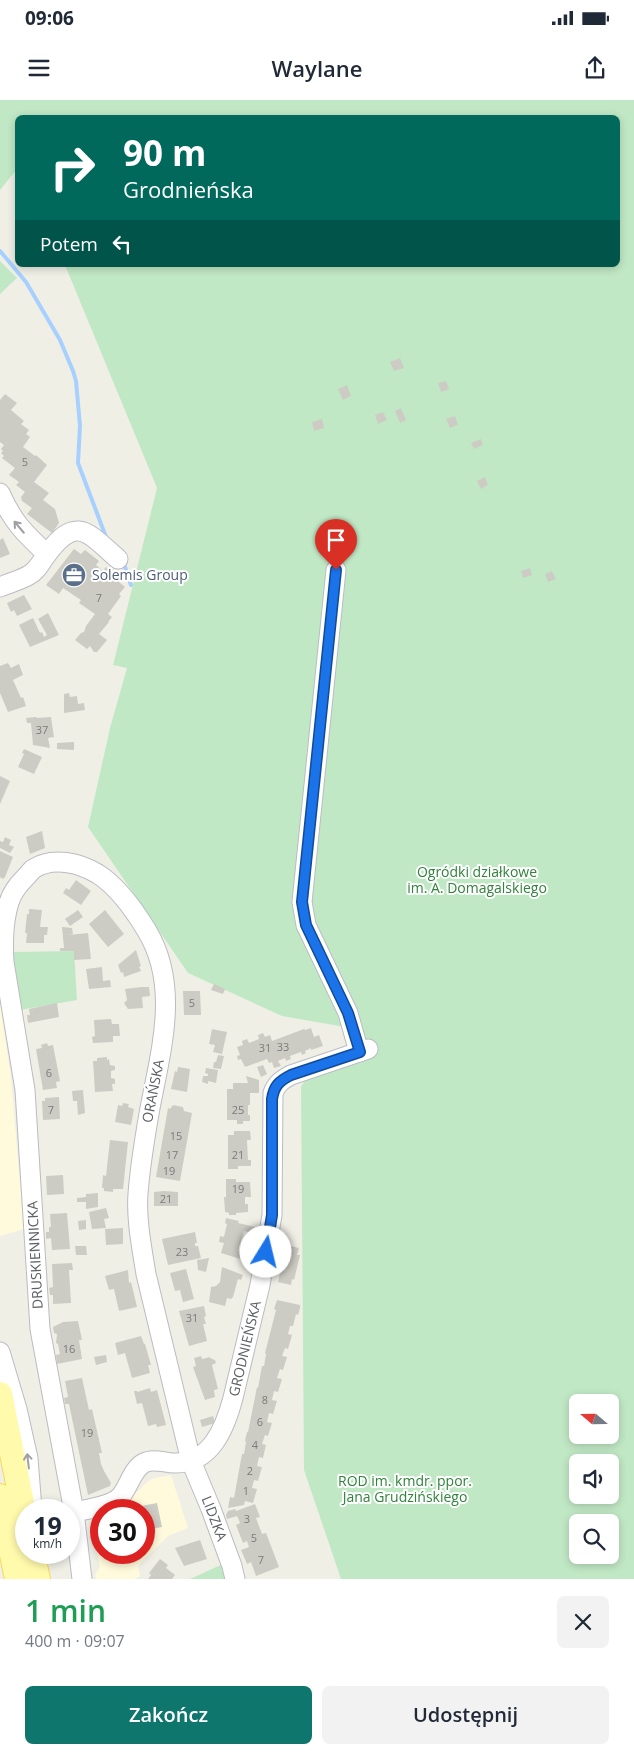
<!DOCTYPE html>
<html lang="pl">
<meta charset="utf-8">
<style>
:root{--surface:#fff;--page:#f2f2f3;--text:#1f2937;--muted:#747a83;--accent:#0f766e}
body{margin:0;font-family:"Open Sans",sans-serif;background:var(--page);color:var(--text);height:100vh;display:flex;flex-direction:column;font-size:19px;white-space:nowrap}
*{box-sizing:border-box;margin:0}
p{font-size:16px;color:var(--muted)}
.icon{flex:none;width:28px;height:28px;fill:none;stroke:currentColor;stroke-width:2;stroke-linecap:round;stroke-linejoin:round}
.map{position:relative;height:1479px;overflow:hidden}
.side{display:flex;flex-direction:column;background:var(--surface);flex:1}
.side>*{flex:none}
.top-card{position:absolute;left:15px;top:15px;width:605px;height:152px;border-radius:8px;box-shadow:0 2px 8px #0003;background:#00695c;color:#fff;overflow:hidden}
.needle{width:32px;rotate:290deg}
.controls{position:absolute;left:569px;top:1294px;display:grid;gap:10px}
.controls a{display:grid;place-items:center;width:50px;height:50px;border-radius:8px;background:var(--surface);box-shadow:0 2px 8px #0003;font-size:25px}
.speed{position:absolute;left:15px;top:1399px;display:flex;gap:10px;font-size:25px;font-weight:700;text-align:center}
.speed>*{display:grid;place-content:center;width:65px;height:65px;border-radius:50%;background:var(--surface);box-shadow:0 2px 8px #0003;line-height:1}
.speed small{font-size:12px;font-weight:400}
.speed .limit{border:8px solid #d22;background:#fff;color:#111}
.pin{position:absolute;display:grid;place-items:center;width:42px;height:42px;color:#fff;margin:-51px -21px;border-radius:50% 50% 50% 0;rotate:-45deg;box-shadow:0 0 5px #0007}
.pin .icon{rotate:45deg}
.me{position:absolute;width:55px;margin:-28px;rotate:9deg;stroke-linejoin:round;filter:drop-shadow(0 0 4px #0008)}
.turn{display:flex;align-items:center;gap:18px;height:105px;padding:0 25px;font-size:22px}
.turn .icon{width:65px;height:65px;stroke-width:2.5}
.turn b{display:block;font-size:35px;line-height:42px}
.then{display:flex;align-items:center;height:48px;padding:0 25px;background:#0003;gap:10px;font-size:19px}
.round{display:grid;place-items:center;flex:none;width:52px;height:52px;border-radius:8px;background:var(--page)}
.headline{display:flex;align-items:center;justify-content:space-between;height:85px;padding:0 25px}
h1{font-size:30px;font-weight:600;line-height:38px;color:#1e9e55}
.cta{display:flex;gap:10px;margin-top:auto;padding:10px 25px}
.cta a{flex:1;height:58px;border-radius:8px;background:var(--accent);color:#fff;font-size:20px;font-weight:600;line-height:58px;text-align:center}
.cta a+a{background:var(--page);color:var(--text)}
.status{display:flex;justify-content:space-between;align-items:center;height:35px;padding:0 25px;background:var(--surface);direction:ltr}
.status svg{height:14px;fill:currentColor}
header{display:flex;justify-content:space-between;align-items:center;height:65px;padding:0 25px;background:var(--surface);font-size:22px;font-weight:600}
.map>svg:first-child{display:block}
.commercial{fill:#fffadc}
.green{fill:#c1e8c5;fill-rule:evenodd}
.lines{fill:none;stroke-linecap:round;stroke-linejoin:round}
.stream{stroke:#a7d0ff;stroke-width:4}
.building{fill:#cdccc4}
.minor-casing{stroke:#babcc2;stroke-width:21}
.major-casing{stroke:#f7da57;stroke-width:26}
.minor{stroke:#fff;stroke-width:19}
.major{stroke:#fffaac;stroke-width:24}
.oneway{stroke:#9ea0a4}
.route-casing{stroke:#114b97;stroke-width:12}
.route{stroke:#1a73e8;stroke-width:9}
.labels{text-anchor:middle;stroke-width:4;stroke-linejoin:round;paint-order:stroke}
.number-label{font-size:11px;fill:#797b7e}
.service-label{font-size:14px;fill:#4e5e75;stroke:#fff;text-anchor:start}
.park-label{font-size:14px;fill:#30823c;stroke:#fff}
.street-label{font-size:14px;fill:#5d6067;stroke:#fff}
</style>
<div class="status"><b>09:06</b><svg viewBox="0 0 49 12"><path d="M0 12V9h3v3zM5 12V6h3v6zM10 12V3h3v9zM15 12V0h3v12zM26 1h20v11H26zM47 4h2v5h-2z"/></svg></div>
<header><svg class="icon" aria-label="menu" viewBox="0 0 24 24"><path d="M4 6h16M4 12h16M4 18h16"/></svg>Waylane<svg class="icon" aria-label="share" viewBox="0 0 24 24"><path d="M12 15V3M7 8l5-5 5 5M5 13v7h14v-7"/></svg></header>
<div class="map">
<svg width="634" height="1479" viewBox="0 0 634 1479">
<rect width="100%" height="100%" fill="#f0efe6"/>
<!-- commercial -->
<g class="commercial">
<polygon points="0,903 11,978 24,1129 0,1136"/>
<polygon points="171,1375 188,1428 168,1436 138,1466 140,1476 135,1479 96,1479 95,1475 100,1467 93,1435 95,1423 101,1419 101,1452 144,1452 144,1410 124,1410 126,1403 148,1381 156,1378"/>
</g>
<!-- green -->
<g class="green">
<path d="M0,0H634V1479H341L304,1370L301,987L307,977L356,961L345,927L282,916L188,873L88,727L110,628L127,568L113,565L157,388L65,165H618V18H18L17,69L0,90ZM578,1302H610V1335H578ZM578,1362H610V1395H578ZM578,1422H610V1455H578Z"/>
<polygon points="0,161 17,178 0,194"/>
<polygon points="74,851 77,900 20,910 12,852"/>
<polygon points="223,1464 228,1479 190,1479"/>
</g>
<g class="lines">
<!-- stream -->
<g class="stream">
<polyline points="0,151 26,182 60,240 73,271 76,281 80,326 78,363 106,437"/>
<polyline points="123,461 131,485"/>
</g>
</g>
<!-- building -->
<g class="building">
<polygon points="400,258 404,268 394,271 390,262"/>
<polygon points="446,281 449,289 441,292 438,283"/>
<polygon points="347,285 351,296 343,300 338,289"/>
<polygon points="5,294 17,303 11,310 24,321 21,324 29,330 26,334 30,337 23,347 35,356 36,355 47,365 34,382 49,393 43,400 55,409 59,423 52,433 27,414 32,408 22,401 21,397 25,392 16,385 19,382 9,375 15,368 2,358 4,356 1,353 3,351 1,349 4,345 0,342 0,300"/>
<polygon points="401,308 406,320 400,323 395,311"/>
<polygon points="383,312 387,320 378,324 375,315"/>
<polygon points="455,316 458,325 450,328 446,319"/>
<polygon points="322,319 324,328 314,331 312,322"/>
<polygon points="481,339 483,345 474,349 471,343"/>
<polygon points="485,377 488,385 481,389 477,381"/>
<polygon points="3,438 10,454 0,458 0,440"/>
<polygon points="74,449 81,454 85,450 99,461 96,465 103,471 106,467 122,479 119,482 125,487 119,494 121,496 108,514 112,517 108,522 109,522 99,534 107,540 97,552 94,552 90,546 87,549 75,540 81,533 84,532 86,526 95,514 79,503 81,500 63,488 59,494 46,485"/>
<polygon points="530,468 532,475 523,478 521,471"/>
<polygon points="552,471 556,479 548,482 545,474"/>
<polygon points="24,495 32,509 17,516 14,510 11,512 7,503"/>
<polygon points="48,513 59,535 30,547 19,525 33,518 40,533 42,532 44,537 47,535 38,519"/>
<polygon points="8,563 11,568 19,564 23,575 13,580 21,598 23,597 26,606 8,612 0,593 0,566"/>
<polygon points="69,593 70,597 77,596 78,604 84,603 85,610 64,613 64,594"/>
<polygon points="36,617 37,618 51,617 54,637 48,638 50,648 33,645 31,623 27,623 26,618"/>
<polygon points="74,642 74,650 57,649 57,643"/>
<polygon points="24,649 42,657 34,674 18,667 24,654 22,653"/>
<polygon points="0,676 10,681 0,704"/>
<polygon points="42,731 45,748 30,754 26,737"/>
<polygon points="5,737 11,740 9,745 14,747 10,753 0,748 0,741 3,742"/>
<polygon points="0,751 13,757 5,777 3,779 0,777"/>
<polygon points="76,780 91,791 81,805 63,793 66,788 69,790"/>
<polygon points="29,809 42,810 40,827 48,827 47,835 44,835 44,843 26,843 27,833 25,833 27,814 29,814"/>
<polygon points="78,810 83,817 70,826 65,819"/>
<polygon points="105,810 124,834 108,847 89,824"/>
<polygon points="62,827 72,828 73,834 68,835 88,833 91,859 74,860 74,851 60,851 60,848 64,848"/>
<polygon points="136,850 141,866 139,867 141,871 124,877 123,872 121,873 118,865"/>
<polygon points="102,867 103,881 110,880 111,887 89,889 86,869"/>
<polygon points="214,884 225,889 223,894 211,890"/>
<polygon points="141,887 149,887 150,896 142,897 143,908 128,909 124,903 127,900 125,889"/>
<polygon points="183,891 200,891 201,915 184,915"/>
<polygon points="57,903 59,917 28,923 27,915 30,915 29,909"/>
<polygon points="111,919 112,924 119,924 120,936 113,936 113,942 93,943 92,937 95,936 94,920"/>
<polygon points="311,928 314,937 319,935 323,946 311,950 311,948 305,951 306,953 302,955 301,952 290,956 291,959 286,961 285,958 278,961 281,966 274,968 272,962 269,963 267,959 245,967 241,959 238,960 237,956 240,955 237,947 243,945 242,941 247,939 249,943 259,939 258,935 263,933 265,937 270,935 272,941 304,929 305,930"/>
<polygon points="212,929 227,932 222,954 213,952 215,945 209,944"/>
<polygon points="47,943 48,946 53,945 60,981 56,982 57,988 43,990 36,949 42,948 41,945"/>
<polygon points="218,955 224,956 221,969 213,968 214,962 216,962"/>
<polygon points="107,957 107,960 109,959 110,965 115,966 115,970 111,971 111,978 115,979 115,984 112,984 113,991 95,992 93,961 97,961 97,958"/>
<polygon points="263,965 267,974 261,977 257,967"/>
<polygon points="178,967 190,969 187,992 171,989 175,971 177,972"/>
<polygon points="206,968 218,970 216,983 208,981 208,984 202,982 203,976 208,976 208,974 205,973"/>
<polygon points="246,976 259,980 259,993 250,993 250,1005 248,1005 248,1015 250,1015 250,1021 243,1021 243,1024 237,1024 237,1020 227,1020 227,989 233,989 233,983 248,983"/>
<polygon points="83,990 85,1013 78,1015 77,1001 73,1001 72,991"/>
<polygon points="59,997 60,1019 43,1020 42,1001 45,1001 45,998"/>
<polygon points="123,1003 129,1004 128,1007 134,1009 131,1025 115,1022 118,1005 122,1006"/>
<polygon points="173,1005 183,1007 184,1011 192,1013 180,1081 156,1077 168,1008 170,1009"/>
<polygon points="234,1031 250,1031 251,1040 247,1040 248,1060 251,1060 251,1066 238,1066 238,1069 228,1069 228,1035 234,1035"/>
<polygon points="110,1040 128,1042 123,1089 113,1089 113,1092 104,1091 104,1088 102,1088 103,1075 106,1076"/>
<polygon points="63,1075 64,1094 47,1095 46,1076"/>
<polygon points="226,1079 236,1079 236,1082 250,1082 251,1097 245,1097 245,1104 248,1104 248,1112 236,1113 236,1115 229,1115 229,1113 225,1112 224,1097 226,1097"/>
<polygon points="164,1091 178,1092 178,1106 154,1106 154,1092"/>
<polygon points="98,1093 98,1107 86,1109 86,1102 77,1102 77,1098 86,1097 86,1094"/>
<polygon points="106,1108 109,1118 104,1119 106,1128 92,1129 89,1112"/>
<polygon points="67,1113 70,1149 52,1150 51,1138 46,1139 46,1132 49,1132 49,1127 51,1127 50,1114"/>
<polygon points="226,1118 239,1121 238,1123 255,1127 254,1133 244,1131 238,1151 241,1152 240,1159 221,1153 224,1143 219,1142 220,1136 224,1137 227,1124 225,1123"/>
<polygon points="86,1120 86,1129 79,1130 78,1121"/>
<polygon points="123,1128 123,1144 106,1145 105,1129"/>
<polygon points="195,1132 197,1143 195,1143 195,1146 198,1146 201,1158 168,1165 162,1139"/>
<polygon points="286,1145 299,1148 297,1155 300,1155 294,1180 292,1179 291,1185 278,1182"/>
<polygon points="75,1146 86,1146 87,1155 76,1155"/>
<polygon points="209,1158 206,1172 198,1170 197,1160"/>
<polygon points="72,1163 73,1170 69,1170 71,1203 53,1204 53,1195 50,1195 49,1188 53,1187 52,1164"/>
<polygon points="222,1167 243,1175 241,1180 238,1179 233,1197 231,1199 227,1198 225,1206 209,1202 211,1187 216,1186 220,1182"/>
<polygon points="186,1169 194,1199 183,1202 180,1190 175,1191 170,1173"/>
<polygon points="128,1170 129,1183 131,1182 137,1207 119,1211 114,1189 109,1190 105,1176"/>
<polygon points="277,1200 300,1205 300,1208 298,1215 296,1214 293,1226 290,1226 288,1234 292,1235 288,1249 285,1248 282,1256 287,1257 283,1270 280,1269 277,1278 282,1279 278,1292 274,1291 272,1300 277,1301 273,1314 269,1313 267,1322 272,1323 268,1336 265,1335 262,1344 266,1345 263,1358 259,1357 257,1366 262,1367 258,1381 254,1380 252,1388 257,1389 253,1403 245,1401 244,1405 228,1408 230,1397 234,1398 242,1354 244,1354 246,1342 245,1341 247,1332 248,1332 257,1287 258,1288 262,1266 264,1266 266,1254 265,1253 276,1210 274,1209"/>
<polygon points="204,1206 206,1216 204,1217 206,1224 203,1224 207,1241 189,1246 179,1211"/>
<polygon points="78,1221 82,1240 79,1240 82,1259 57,1264 56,1255 60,1254 58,1244 56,1243 57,1234 54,1233 53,1227 63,1222"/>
<polygon points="141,1236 144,1244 145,1244 151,1265 148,1265 150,1273 132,1278 125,1253 118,1255 115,1243"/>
<polygon points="106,1255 107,1262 96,1265 94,1257"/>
<polygon points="201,1256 202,1259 210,1257 210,1258 215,1260 216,1263 212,1265 218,1289 214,1290 215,1297 205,1300 193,1267 196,1266 194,1258"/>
<polygon points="82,1278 89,1310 92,1309 102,1353 99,1353 101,1364 104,1371 111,1383 110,1386 88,1395 69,1304 65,1304 64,1298 68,1297 65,1281"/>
<polygon points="150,1288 151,1292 157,1290 166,1325 157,1327 156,1324 148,1326 142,1303 137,1304 134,1291 137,1291 137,1292"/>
<polygon points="213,1316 215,1323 202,1327 200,1320"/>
<polygon points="157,1403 162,1427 151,1429 152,1435 144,1437 144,1410 124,1410 124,1406 130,1408"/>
<polygon points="255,1404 260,1417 256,1418 262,1434 266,1433 279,1467 256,1476 251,1462 247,1464 241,1450 249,1447 247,1441 243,1443 236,1425 240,1423 237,1416 227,1419 226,1415 228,1411 235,1409 236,1411"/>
<polygon points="200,1440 207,1459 184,1466 175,1448"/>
<polygon points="160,1459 168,1465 166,1468 175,1475 172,1479 148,1479 151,1475 149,1473"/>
</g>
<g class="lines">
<!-- minor casing -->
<g class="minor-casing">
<g id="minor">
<path d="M0,393C12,421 25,434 47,454"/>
<polyline points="336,470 302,802 306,825 348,913 359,952"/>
<path d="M0,487C9,483 21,480 29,475C37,471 41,462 47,454C77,414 88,433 118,459"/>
<polyline points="0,1252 17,1309 28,1358 32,1409"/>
<path id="s1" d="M74,1412C87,1409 110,1407 120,1397C129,1387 132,1369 144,1363C153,1358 165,1363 174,1363C211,1364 225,1328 233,1298L260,1185L272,1115L273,993C277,983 282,980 291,975L368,949"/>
<path id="s2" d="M82,1479L74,1412L40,1229L25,990L4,862C3,845 3,827 7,810C9,799 15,788 23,780C26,777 30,772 33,769C53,756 80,763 98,774C118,787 135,811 147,831C180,886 161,950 150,1008C145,1037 140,1065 138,1094C136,1119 142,1149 146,1174L191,1361L211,1409L232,1466L235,1479"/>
</g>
</g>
<!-- major casing -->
<g class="major-casing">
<g id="major">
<polyline points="0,1294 26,1423"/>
<polyline points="0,1396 17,1479"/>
<polyline points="32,1452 38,1479"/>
</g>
</g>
<!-- minor -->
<use href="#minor" class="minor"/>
<!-- major -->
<use href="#major" class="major"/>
</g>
<!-- one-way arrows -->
<defs><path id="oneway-shaft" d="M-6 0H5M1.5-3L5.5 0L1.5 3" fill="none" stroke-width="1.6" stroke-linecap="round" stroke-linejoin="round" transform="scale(1.25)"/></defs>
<g class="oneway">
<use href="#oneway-shaft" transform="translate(19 427) rotate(-130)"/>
<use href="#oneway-shaft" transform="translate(28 1361) rotate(-97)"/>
</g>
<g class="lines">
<!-- route casing -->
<g class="route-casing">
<path id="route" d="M266,1152L272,1115V999C274,986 279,981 291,975L360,952L348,913L306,825L302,802L336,470"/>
</g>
<!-- route -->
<use href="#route" class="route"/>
</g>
<!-- icons -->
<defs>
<g id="office-disc" transform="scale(1.25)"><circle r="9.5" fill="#5c6f8a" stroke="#fff"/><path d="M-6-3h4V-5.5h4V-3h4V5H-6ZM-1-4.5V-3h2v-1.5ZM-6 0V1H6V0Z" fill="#fff"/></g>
</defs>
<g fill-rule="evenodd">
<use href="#office-disc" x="74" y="475"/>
</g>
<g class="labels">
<!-- number labels -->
<g class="number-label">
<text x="25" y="366">5</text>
<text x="99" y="502">7</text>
<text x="42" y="634">37</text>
<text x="192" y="907">5</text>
<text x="283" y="951">33</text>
<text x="265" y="952">31</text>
<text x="49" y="977">6</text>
<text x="51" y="1014">7</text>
<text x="238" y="1014">25</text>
<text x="176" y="1040">15</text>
<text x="172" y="1059">17</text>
<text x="238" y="1059">21</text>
<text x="169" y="1075">19</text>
<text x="238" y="1093">19</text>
<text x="166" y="1103">21</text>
<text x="182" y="1156">23</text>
<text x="192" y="1222">31</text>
<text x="69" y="1253">16</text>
<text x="265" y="1304">8</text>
<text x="260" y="1326">6</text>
<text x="87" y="1337">19</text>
<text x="255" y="1349">4</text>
<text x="250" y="1375">2</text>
<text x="246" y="1395">1</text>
<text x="247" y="1423">3</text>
<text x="254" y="1442">5</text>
<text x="261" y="1464">7</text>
</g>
<!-- service labels -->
<g class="service-label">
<text x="92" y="480">Solemis Group</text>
</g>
<!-- park labels -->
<g class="park-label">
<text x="477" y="777">Ogródki działkowe<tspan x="477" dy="16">im. A. Domagalskiego</tspan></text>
<text x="405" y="1386">ROD im. kmdr. ppor.<tspan x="405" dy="16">Jana Grudzińskiego</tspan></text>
</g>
<!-- street labels -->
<g class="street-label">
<text transform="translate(153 991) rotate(-79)" y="5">ORAŃSKA</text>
<text transform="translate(35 1155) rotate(-93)" y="5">DRUSKIENNICKA</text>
<text dy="5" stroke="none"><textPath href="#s1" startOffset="268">GRODNIEŃSKA</textPath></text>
<text dy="5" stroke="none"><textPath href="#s2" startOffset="1472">LIDZKA</textPath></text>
</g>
</g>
</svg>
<div class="controls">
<a><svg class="needle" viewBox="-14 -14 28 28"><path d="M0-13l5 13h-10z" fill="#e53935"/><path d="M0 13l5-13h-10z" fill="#747a83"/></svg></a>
<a><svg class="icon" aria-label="sound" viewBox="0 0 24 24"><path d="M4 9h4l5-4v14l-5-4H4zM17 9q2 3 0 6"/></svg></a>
<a><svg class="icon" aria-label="search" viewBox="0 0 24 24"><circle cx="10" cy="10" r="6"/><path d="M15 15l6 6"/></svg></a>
</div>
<div class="speed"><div>19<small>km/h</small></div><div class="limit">30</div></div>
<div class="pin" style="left:336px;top:470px;background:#d93025"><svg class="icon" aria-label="arrive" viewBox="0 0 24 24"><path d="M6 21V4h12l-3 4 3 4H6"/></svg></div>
<svg class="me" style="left:266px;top:1152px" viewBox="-20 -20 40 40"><circle r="19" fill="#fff"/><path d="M0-13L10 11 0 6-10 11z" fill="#1a73e8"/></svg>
<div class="top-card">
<div class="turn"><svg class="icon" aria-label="right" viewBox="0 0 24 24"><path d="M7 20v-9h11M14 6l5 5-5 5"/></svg><div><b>90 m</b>Grodnieńska</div></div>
<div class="then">Potem<svg class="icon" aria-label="left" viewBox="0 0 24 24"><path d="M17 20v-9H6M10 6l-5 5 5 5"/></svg></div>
</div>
</div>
<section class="side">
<div class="headline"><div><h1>1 min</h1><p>400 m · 09:07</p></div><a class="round"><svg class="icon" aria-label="close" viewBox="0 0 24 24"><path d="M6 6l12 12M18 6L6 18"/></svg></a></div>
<div class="cta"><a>Zakończ</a><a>Udostępnij</a></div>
</section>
